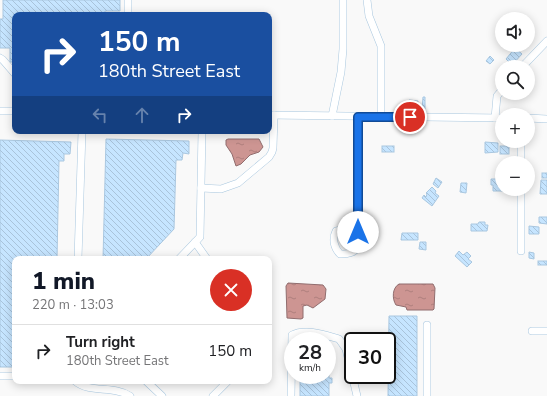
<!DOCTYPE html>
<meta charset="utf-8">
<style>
:root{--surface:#fff;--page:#f2f2f2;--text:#202124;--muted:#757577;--line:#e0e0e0;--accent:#111827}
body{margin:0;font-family:"Nunito Sans",sans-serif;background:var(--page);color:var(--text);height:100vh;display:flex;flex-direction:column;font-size:15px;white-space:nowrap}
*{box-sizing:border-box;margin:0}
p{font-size:13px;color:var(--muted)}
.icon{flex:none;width:22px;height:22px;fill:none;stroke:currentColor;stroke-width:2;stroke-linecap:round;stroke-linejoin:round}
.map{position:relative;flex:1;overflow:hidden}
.side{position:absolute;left:12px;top:256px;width:260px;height:128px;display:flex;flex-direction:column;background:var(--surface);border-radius:8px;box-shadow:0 2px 10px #0003}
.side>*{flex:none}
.hud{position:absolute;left:12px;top:12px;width:260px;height:122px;border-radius:8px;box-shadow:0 2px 10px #0003;background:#1a4fa0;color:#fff;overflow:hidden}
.fabs{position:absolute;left:495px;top:12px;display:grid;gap:8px}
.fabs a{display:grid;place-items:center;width:40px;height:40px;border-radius:50%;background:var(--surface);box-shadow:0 2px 10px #0003;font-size:20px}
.speed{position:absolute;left:284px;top:332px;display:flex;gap:8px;font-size:20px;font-weight:700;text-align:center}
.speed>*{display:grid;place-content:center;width:52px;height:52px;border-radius:50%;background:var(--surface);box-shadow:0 2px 10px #0003;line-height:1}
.speed small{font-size:10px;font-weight:400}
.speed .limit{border:2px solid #111;border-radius:6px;background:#fff;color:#111}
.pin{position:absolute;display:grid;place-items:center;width:34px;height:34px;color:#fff;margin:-17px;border:2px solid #fff;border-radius:50%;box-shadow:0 1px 4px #0007}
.me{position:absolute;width:44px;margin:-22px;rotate:0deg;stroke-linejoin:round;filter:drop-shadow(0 0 3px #0008)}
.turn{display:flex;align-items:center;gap:14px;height:84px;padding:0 20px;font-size:18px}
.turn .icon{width:52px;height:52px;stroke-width:2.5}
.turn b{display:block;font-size:28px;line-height:34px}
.lanes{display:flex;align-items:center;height:38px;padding:0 20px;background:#0003;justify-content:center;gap:20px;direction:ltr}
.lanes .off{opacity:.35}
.round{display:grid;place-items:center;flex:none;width:42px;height:42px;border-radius:21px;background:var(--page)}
.headline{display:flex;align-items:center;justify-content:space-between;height:68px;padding:0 20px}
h1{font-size:24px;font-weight:800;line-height:30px;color:var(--accent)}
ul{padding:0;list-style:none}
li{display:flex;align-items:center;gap:12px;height:52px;padding:0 20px;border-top:1px solid var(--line)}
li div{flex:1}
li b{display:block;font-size:15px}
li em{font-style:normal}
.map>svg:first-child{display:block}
.water{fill:url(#water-ripples);stroke:#916d6e}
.building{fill:url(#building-back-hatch);stroke:#a9c7e0}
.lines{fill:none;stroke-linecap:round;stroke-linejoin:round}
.minor-casing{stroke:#a8c7df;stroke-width:8}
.minor{stroke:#fff;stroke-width:7}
.route-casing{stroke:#114b97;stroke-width:10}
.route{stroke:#1a73e8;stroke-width:7}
</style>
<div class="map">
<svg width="547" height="396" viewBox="0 0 547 396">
<defs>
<pattern id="water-ripples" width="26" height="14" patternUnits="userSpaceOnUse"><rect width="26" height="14" fill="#cd9592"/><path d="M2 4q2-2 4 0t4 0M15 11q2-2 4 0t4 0" fill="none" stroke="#af7f7d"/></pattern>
<pattern id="building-back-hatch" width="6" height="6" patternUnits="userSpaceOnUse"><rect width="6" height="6" fill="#c6e5ff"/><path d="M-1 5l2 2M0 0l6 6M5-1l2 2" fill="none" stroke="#a9c3da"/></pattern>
</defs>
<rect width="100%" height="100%" fill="#f9f9f9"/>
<!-- water -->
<g class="water">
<polygon points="228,139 259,139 263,147 259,152 250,155 241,164 236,166 232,154 226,145 226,140"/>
<polygon points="288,283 323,285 326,289 325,299 313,308 307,305 303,306 303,318 301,319 287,318 286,286"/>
<path d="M399,284H433L435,288L434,309L433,310H407L406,307L396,305C392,299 392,288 399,284Z"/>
</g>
<!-- building -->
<g class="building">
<polygon points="3,0 120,0 120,11 105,11 105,15 15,15 15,62 10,62 10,48 0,48 0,19 3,19"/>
<polygon points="515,48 522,54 512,65 506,59"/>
<polygon points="490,56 494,60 490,64 486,61"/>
<polygon points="423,97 425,97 425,109 422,109"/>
<polygon points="409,100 418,101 418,105 415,105 415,103 409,102"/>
<polygon points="106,139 189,141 189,154 183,153 182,160 176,160 174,229 146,259 103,259"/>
<polygon points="0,140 71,142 70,154 64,154 64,161 59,161 57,259 15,259 15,367 0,367"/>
<polygon points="485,142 498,143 498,152 485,153"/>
<rect x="382" y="146" width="12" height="6"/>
<rect x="500" y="146" width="9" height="8"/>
<rect x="542" y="173" width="5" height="5"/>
<polygon points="497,175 502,175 502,189 503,189 503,191 493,191 493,185 491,185 491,179 497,179"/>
<polygon points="436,178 442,182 438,188 433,184"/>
<polygon points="541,180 547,180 547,194 540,194"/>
<polygon points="461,183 467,183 466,193 460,192"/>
<polygon points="432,187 436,191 435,193 439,196 432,206 422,198 424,195 426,197 427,194 426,193"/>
<polygon points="539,217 547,217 547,224 539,223"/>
<polygon points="479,222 485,222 485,225 488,225 487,231 471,231 471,224 478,224"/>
<polygon points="529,226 539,227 539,234 529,234"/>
<polygon points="402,233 418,233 418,240 401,240"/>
<polygon points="420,242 426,242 426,250 419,249"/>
<polygon points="459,251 463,255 467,252 471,256 468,259 472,262 467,267 455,256"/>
<polygon points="529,252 534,253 534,259 529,258"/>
<rect x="538" y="261" width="9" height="4"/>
<polygon points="389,316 417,316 417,396 388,396"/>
<polygon points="301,338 329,338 329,378 332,378 332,383 329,383 329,396 300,396 300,375 327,375 327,341 301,341"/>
</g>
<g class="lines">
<!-- minor casing -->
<g class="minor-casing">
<g id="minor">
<polyline points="367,0 369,16 381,46 381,117"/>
<polyline points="128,15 128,0"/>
<polyline points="0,58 3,60 15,74"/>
<polyline points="522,67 547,41"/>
<polyline points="0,111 15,111"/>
<polyline points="269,115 502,118"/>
<polyline points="332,116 341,72 343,49 343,0"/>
<polyline points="495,118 497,96 502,90"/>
<polyline points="528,118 547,119"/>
<polyline points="521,141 521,163"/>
<polyline points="201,188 221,189 238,183 269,157 272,152 273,148 274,115"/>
<polyline points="521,189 521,251"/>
<path d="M358,232L347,229L336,231C332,239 334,248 340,254C349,254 356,253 359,244L358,117"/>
<polyline points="195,242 207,259"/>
<polyline points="78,259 82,131"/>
<polyline points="179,259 200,237 202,131"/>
<polyline points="532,331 547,331"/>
<polyline points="0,376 15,376"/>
<path d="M75,381C90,394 113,385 130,396"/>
<polyline points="146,381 162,396"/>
<polyline points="213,396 228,381"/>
<path d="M291,396L292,335C306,328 325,335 339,339L346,349L357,396"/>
<polyline points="427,396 427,325"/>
</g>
</g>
<!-- minor -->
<use href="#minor" class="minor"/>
</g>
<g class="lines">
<!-- route casing -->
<g class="route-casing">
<polyline id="route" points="358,232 358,117 410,117"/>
</g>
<!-- route -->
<use href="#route" class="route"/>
</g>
</svg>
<div class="fabs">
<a><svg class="icon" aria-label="sound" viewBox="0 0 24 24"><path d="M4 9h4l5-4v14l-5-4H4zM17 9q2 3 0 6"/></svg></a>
<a><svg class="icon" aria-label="search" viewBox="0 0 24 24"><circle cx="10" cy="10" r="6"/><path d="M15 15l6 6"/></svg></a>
<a>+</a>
<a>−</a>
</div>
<div class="speed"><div>28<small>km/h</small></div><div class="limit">30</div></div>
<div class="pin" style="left:410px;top:117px;background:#d93025"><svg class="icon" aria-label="arrive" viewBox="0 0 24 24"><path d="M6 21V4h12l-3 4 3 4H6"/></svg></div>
<svg class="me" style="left:358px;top:232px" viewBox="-20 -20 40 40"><circle r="19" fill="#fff"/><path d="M0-13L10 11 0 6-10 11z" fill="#1a73e8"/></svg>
<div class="hud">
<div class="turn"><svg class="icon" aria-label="right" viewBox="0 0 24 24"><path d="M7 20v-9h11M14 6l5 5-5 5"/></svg><div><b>150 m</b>180th Street East</div></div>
<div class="lanes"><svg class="icon off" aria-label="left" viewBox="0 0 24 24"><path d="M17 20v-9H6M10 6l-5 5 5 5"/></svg><svg class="icon off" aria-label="ahead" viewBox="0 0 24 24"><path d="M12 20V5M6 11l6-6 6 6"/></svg><svg class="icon" aria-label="right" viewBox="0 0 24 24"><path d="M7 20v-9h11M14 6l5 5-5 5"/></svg></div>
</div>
<section class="side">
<div class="headline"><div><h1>1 min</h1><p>220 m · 13:03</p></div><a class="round" style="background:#d93025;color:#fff"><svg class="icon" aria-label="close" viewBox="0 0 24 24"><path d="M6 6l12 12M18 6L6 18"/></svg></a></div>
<ul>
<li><svg class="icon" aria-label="right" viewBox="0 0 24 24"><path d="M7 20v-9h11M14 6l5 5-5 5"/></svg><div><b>Turn right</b><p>180th Street East</p></div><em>150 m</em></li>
</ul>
</section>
</div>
